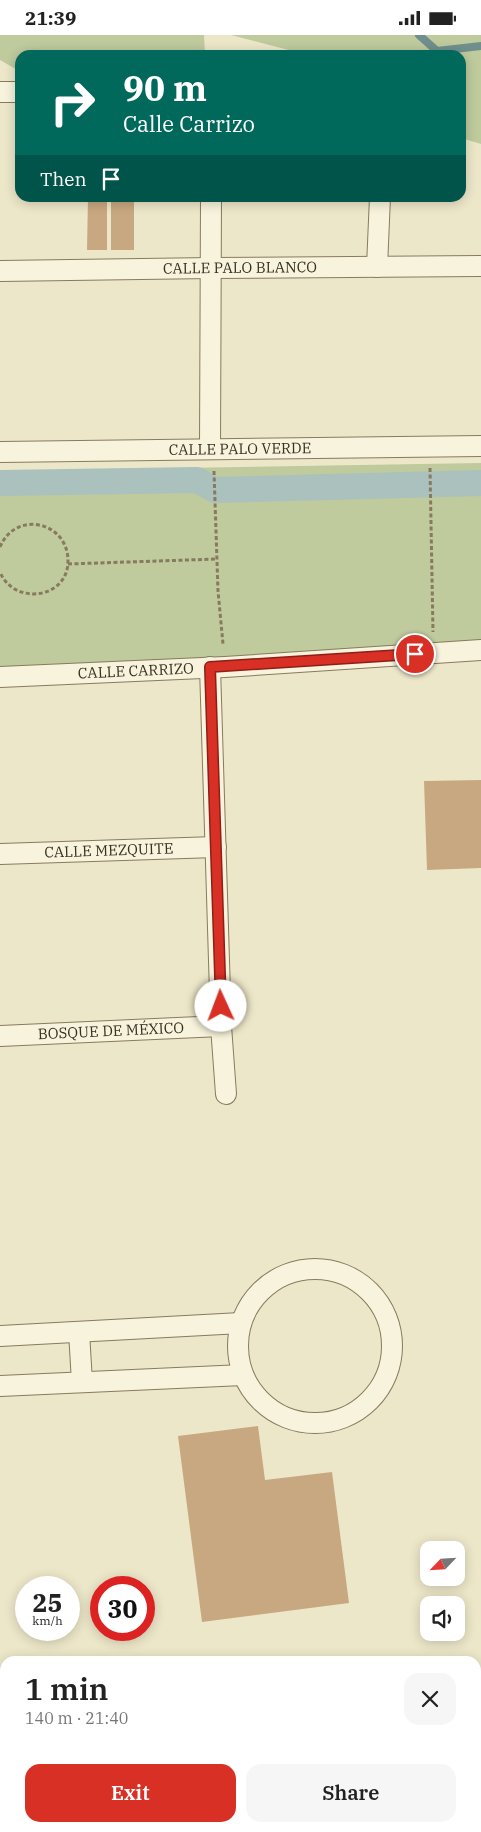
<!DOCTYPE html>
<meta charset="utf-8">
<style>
:root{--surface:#fff;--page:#f6f6f6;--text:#222;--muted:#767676;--accent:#d93025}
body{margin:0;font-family:"IBM Plex Serif",serif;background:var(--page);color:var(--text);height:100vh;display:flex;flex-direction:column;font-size:19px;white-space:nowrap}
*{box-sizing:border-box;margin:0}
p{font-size:16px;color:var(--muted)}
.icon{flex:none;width:28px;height:28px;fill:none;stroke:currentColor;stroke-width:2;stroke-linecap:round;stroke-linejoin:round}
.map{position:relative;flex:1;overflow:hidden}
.details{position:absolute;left:0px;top:1621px;width:481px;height:176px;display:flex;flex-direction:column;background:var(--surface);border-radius:15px 15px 0 0;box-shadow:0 2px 12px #0003}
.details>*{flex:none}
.banner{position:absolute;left:15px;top:15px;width:451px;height:152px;border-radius:15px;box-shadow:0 2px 12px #0003;background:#00695c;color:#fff;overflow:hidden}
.needle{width:32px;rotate:245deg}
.controls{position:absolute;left:420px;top:1506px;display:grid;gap:10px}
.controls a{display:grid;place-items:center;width:45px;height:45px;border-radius:10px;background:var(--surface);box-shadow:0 2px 12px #0003;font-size:25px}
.speed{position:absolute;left:15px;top:1541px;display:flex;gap:10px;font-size:25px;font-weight:700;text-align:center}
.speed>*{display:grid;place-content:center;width:65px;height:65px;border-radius:50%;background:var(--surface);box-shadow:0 2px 12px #0003;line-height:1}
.speed small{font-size:12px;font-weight:400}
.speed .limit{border:8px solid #d22;background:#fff;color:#111}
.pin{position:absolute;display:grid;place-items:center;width:42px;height:42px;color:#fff;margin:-21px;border:2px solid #fff;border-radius:50%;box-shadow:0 1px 5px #0007}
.me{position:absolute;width:55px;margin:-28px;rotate:358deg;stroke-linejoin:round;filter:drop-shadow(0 0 4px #0008)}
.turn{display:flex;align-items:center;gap:18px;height:105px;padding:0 25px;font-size:22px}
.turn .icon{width:65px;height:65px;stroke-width:2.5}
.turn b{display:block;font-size:35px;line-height:42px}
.then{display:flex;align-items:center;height:48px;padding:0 25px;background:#0003;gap:10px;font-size:19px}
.round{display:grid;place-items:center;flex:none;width:52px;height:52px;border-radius:15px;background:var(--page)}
.summary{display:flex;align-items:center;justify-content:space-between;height:85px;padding:0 25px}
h1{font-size:30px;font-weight:600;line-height:38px}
.button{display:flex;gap:10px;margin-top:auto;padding:10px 25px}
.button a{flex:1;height:58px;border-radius:15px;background:var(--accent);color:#fff;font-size:20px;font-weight:600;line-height:58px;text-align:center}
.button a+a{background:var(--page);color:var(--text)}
.status{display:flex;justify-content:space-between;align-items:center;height:35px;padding:0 25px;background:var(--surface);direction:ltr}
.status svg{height:14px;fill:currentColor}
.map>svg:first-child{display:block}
.green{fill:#bfca9d}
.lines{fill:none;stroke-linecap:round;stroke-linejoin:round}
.stream{stroke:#708f8c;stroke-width:8}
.canal{stroke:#aac1bd;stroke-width:26}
.building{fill:#c8a881}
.minor-casing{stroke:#887a5f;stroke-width:22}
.path{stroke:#887a5f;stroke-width:3;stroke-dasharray:4 2.5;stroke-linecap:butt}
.minor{stroke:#f7f3dc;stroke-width:20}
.route-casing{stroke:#8d1f18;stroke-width:12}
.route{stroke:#d93025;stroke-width:9}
.labels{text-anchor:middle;stroke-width:4;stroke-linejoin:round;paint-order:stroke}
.street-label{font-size:15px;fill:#393021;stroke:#f4f0d8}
</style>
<div class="status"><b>21:39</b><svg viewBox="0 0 49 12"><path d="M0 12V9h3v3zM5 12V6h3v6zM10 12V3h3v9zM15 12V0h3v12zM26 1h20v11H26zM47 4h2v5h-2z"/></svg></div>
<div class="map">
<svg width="481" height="1797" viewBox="0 0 481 1797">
<rect width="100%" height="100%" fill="#ede7c9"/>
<!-- green -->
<g class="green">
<polygon points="0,0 204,0 205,20 20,20 19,36 0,25"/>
<polygon points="231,0 481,0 481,109 461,103 461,20 308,20"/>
<polygon points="481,428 481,614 0,638 0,436"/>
</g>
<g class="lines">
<!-- stream -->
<polyline class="stream" points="419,0 437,16 481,11"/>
<!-- canal -->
<polyline class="canal" points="0,448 197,445 215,455 481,448"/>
</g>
<!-- building -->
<g class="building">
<polygon points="88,162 107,162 107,215 87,215"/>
<rect x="111" y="163" width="23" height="52"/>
<polygon points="481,745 481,833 427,835 424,746"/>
<polygon points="258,1391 265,1445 332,1437 349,1568 202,1587 178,1401"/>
</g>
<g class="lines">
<!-- minor casing -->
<g class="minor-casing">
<g id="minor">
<polyline points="0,57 20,57"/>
<polyline points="377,232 380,162"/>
<path id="s1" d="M0,236L211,233L481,231"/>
<polyline points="210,414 211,162"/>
<path id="s2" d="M0,417L481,411"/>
<polyline points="210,632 221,991 226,1059"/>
<path id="s3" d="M0,642L225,632L481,615"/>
<path id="s4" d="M0,819L216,812"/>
<path id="s5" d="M0,1001L221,991"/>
<circle cx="315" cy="1311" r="77"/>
<polyline points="79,1297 82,1347"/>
<polyline points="0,1301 241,1288"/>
<polyline points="0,1351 243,1340"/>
</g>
</g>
<!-- path -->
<g class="path">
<polyline points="430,433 433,597"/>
<polyline points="214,436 218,556 223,609"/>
<path d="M0,512C15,475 68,486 68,526C68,564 14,571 0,537"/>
<polyline points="68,529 217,524"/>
</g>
<!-- minor -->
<use href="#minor" class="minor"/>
</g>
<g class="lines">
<!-- route casing -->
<g class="route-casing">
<polyline id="route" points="221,971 210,632 415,619"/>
</g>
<!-- route -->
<use href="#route" class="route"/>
</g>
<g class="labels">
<!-- street labels -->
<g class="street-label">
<text dy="5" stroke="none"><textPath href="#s1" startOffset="240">CALLE PALO BLANCO</textPath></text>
<text dy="5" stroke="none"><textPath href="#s2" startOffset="240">CALLE PALO VERDE</textPath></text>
<text dy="5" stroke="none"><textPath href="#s3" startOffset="136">CALLE CARRIZO</textPath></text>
<text dy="5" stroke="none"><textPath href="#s4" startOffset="109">CALLE MEZQUITE</textPath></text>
<text dy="5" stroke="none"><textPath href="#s5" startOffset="111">BOSQUE DE MÉXICO</textPath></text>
</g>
</g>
</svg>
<div class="controls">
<a><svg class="needle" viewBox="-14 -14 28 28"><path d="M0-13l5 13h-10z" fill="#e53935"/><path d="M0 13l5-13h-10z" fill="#767676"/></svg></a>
<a><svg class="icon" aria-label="sound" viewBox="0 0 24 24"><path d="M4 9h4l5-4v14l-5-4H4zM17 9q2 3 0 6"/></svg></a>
</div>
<div class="speed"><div>25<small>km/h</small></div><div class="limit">30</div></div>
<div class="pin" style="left:415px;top:619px;background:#d93025"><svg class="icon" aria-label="arrive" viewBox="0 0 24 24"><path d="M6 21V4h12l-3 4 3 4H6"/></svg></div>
<svg class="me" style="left:221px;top:971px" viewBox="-20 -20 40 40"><circle r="19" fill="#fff"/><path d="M0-13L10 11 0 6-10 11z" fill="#d93025"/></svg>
<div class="banner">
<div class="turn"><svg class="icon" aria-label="right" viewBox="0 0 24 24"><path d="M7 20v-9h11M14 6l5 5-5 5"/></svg><div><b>90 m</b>Calle Carrizo</div></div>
<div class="then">Then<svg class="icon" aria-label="arrive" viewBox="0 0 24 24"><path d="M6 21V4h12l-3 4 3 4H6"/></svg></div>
</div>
<section class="details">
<div class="summary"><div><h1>1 min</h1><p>140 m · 21:40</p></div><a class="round"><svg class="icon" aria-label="close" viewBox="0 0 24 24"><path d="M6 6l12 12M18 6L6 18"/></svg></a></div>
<div class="button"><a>Exit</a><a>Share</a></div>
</section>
</div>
